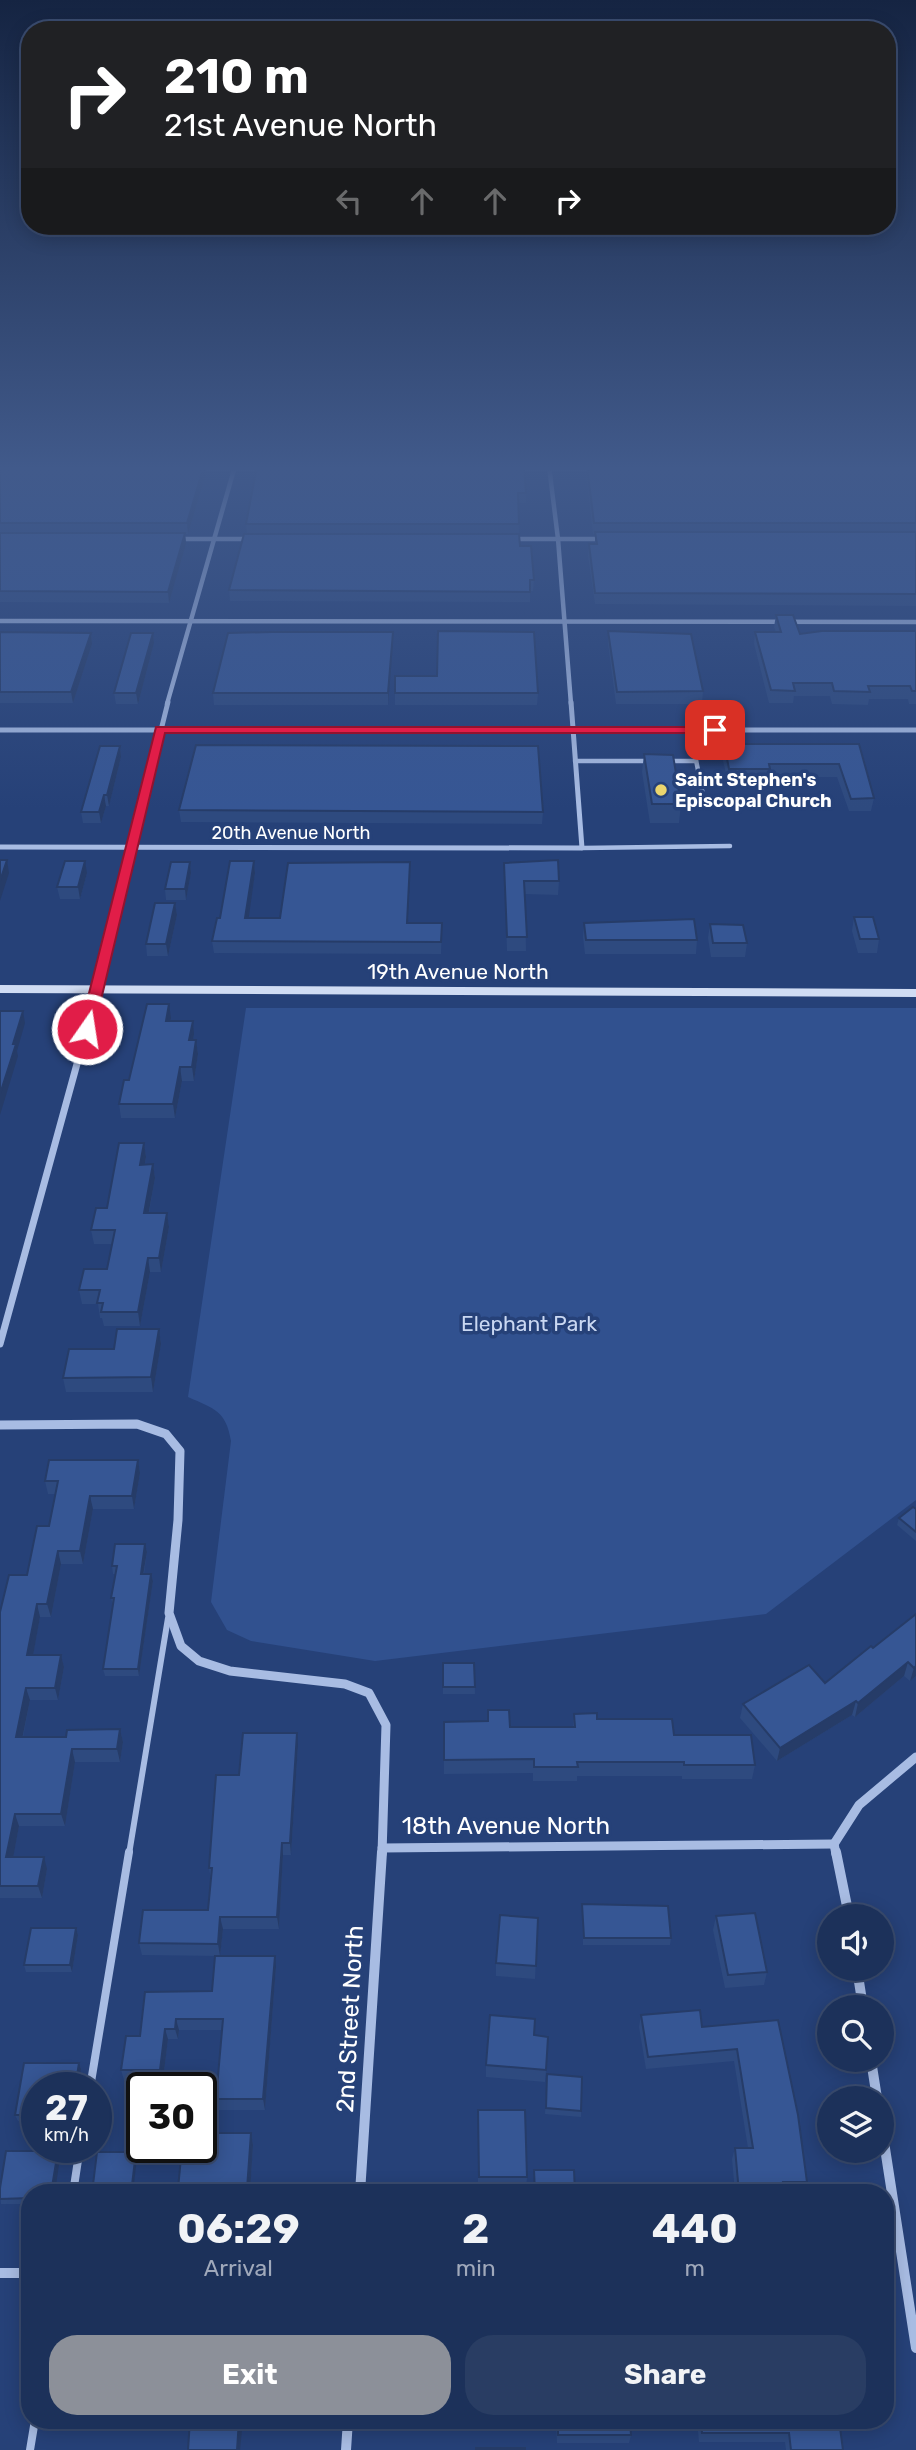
<!DOCTYPE html>
<style>
:root{--surface:#1c315a;--page:#293d63;--text:#f1f3f6;--muted:#a0a9bb;--line:#3a4c70;--accent:#8c9099}
body{margin:0;font-family:Rubik,sans-serif;background:var(--page);color:var(--text);height:100vh;display:flex;flex-direction:column;font-size:26px;white-space:nowrap}
*{box-sizing:border-box;margin:0}
p{font-size:23px;color:var(--muted)}
.icon{flex:none;width:38px;height:38px;fill:none;stroke:currentColor;stroke-width:2;stroke-linecap:round;stroke-linejoin:round}
.map{position:relative;flex:1;overflow:hidden}
.sheet{position:absolute;left:21px;top:2184px;width:873px;height:245px;display:flex;flex-direction:column;background:var(--surface);border-radius:28px;box-shadow:0 4px 18px #0003,0 0 0 2px var(--line)}
.sheet>*{flex:none}
.top-card{position:absolute;left:21px;top:21px;width:875px;height:214px;border-radius:28px;box-shadow:0 4px 18px #0003,0 0 0 2px var(--line);background:#202124;color:#fff;overflow:hidden}
.tools{position:absolute;left:817px;top:1904px;display:grid;gap:14px}
.tools a{display:grid;place-items:center;width:77px;height:77px;border-radius:50%;background:var(--surface);box-shadow:0 4px 18px #0003,0 0 0 2px var(--line);font-size:35px}
.speed{position:absolute;left:21px;top:2072px;display:flex;gap:14px;font-size:35px;font-weight:700;text-align:center}
.speed>*{display:grid;place-content:center;width:91px;height:91px;border-radius:50%;background:var(--surface);box-shadow:0 4px 18px #0003,0 0 0 2px var(--line);line-height:1}
.speed small{font-size:18px;font-weight:400}
.speed .limit{border:4px solid #111;border-radius:10px;background:#fff;color:#111}
.pin{position:absolute;display:grid;place-items:center;width:60px;height:60px;color:#fff;margin:-30px;border-radius:14px;box-shadow:0 4px 10px #0006}
.me{position:absolute;width:77px;margin:-38px;rotate:13deg;stroke-linejoin:round;filter:drop-shadow(0 0 5px #0008)}
.turn{display:flex;align-items:center;gap:24px;height:147px;padding:0 28px;font-size:32px}
.turn .icon{width:91px;height:91px;stroke-width:2.5}
.turn b{display:block;font-size:49px;line-height:60px}
.lanes{display:flex;align-items:center;height:66px;padding:0 28px;background:#0003;justify-content:center;gap:35px;direction:ltr}
.lanes .off{opacity:.35}
.eta{display:flex;justify-content:space-evenly;align-items:center;height:119px;text-align:center}
.eta b{font-size:42px;font-weight:700;line-height:49px}
.button{display:flex;gap:14px;margin-top:auto;padding:14px 28px}
.button a{flex:1;height:80px;border-radius:28px;background:var(--accent);color:#fff;font-size:28px;font-weight:700;line-height:80px;text-align:center}
.button a+a{background:var(--page);color:var(--text)}
.map>svg:first-child{display:block}
.green{fill:#31518f}
.lines{fill:none;stroke-linecap:round;stroke-linejoin:round}
.lane-far2{stroke:#a8bce3;stroke-width:4.5}
.lane-far1{stroke:#a8bce3;stroke-width:6}
.lane{stroke:#a8bce3;stroke-width:8}
.street-far4{stroke:#a8bce3;stroke-width:4.5}
.street-far3{stroke:#a8bce3;stroke-width:5}
.street-far2{stroke:#a8bce3;stroke-width:7}
.street-far1{stroke:#a8bce3;stroke-width:9}
.street{stroke:#a8bce3;stroke-width:10}
.secondary{fill:#d0dcf3;fill-rule:evenodd}
.wall{fill:#2e4a7f}
.shaded-wall{fill:#263c68}
.building{fill:#365694;stroke:#263c68;stroke-width:2}
.route{fill:#e11d48;stroke:#92132f;stroke-width:2}
.poi-dot{fill:#ebd56e;stroke:#264178;stroke-width:2.5}
.labels{text-anchor:middle;stroke-width:7;stroke-linejoin:round;paint-order:stroke}
.far-poi-label{font-size:18px;font-weight:bold;fill:#fff;stroke:#264178;text-anchor:start}
.far-street-label{font-size:18px;fill:#fff;stroke:#264178}
.street-label{font-size:21px;fill:#fff;stroke:#264178}
.park-label{font-size:21px;fill:#cad8f2;stroke:#264178}
.near-street-label{font-size:24px;fill:#fff;stroke:#264178}
</style>
<div class="map">
<svg width="916" height="2450" viewBox="0 0 916 2450">
<rect width="100%" height="100%" fill="#264178"/>
<!-- green -->
<path class="green" d="M246,1008H916V1500L766,1614L375,1661L251,1641L227,1630L211,1602L231,1441C226,1411 215,1409 188,1397Z"/>
<g class="lines">
<!-- lane-far2 -->
<g class="lane-far2">
<polyline points="690,730 703,795"/>
<polyline points="575,761 649,761"/>
<polyline points="669,761 696,761"/>
<polyline points="582,848 730,846"/>
</g>
<!-- lane-far1 -->
<polyline class="lane-far1" points="129,1854 168,1618"/>
<!-- lane -->
<g class="lane">
<polyline points="90,2088 129,1852"/>
<polyline points="73,2193 80,2147"/>
<polyline points="30,2450 35,2420"/>
</g>
<!-- street-far4 -->
<g class="street-far4">
<polyline points="549,466 558,539 571,704"/>
<polyline points="196,469 264,469"/>
<polyline points="518,469 593,469"/>
<polyline points="178,539 250,539"/>
<polyline points="511,539 604,539"/>
<polyline points="0,621 916,622"/>
<polyline points="167,704 235,466"/>
</g>
<!-- street-far3 -->
<g class="street-far3">
<polyline points="0,730 916,730"/>
<polyline points="0,847 582,848 571,702"/>
<polyline points="93,1003 168,702"/>
</g>
<!-- street-far2 -->
<polyline class="street-far2" points="0,1344 94,1002"/>
<!-- street-far1 -->
<g class="street-far1">
<polyline points="0,1425 137,1424 166,1434 180,1451 178,1520 169,1613 181,1646 199,1661 230,1671 345,1684 369,1693 386,1725 382,1854"/>
<polyline points="834,1844 859,1805 916,1757"/>
<polyline points="834,1844 836,1854"/>
<polyline points="382,1848 834,1844"/>
</g>
<!-- street -->
<g class="street">
<polyline points="836,1852 849,1916"/>
<polyline points="857,1969 863,2007"/>
<polyline points="871,2060 877,2098"/>
<polyline points="882,2129 916,2348"/>
<polyline points="360,2193 382,1852"/>
<polyline points="0,2273 30,2273"/>
<polyline points="346,2450 348,2420"/>
</g>
<!-- secondary -->
<polygon class="secondary" points="0,985 916,989 916,997 0,993"/>
</g>
<!-- wall -->
<g class="wall">
<polygon points="0,466 206,473 188,534 185,534 186,544 169,603 0,602"/>
<polygon points="257,466 526,493 526,503 518,503 519,534 520,546 534,580 533,591 530,591 530,602 230,601 229,590 247,534 246,524"/>
<polygon points="587,466 916,466 916,606 595,604 588,556 589,544 595,544 595,534 593,534 586,473"/>
<polygon points="776,615 800,634 916,631 916,704 909,704 908,699 869,699 868,705 832,704 830,696 794,696 793,703 769,703 754,644 755,632 776,632 774,627"/>
<polygon points="608,631 703,691 702,704 616,704 608,643"/>
<polygon points="0,632 91,633 92,644 73,703 0,703"/>
<polygon points="153,633 154,643 138,704 116,704 114,693"/>
<polygon points="393,643 388,705 214,705 213,693"/>
<polygon points="395,676 437,676 538,693 537,705 395,705"/>
<polygon points="742,744 859,744 874,798 871,811 849,811 837,777 769,777 768,781 728,781 723,761 725,748 742,748"/>
<polygon points="120,746 121,757 109,806 106,806 101,823 83,823 81,812"/>
<polygon points="644,754 681,804 679,823 650,823 642,772"/>
<polygon points="179,810 543,812 542,824 181,822"/>
<polygon points="254,861 255,873 248,918 280,918 410,862 408,923 442,923 441,954 214,953 212,941 220,918"/>
<polygon points="190,862 191,873 186,900 166,900 165,889"/>
<polygon points="504,863 559,881 558,895 525,894 526,951 507,951"/>
<polygon points="87,873 80,899 60,899 57,887"/>
<polygon points="175,903 177,915 168,956 147,956 146,944"/>
<polygon points="854,917 879,939 877,953 858,953 852,931"/>
<polygon points="584,923 697,940 696,954 585,954 583,937"/>
<polygon points="710,924 747,943 745,957 711,957 708,938"/>
<polygon points="171,1018 170,1021 194,1034 193,1040 196,1040 198,1054 194,1081 182,1081 175,1118 121,1118 119,1104 129,1080"/>
<polygon points="144,1143 146,1157 145,1164 153,1164 155,1178 149,1213 167,1213 169,1227 161,1272 150,1272 140,1326 104,1326 102,1318 100,1318 98,1304 82,1304 79,1290 107,1269 112,1244 94,1244 91,1230 107,1208"/>
<polygon points="159,1329 161,1344 153,1392 66,1392 63,1378 114,1349"/>
<polygon points="138,1460 140,1473 134,1509 93,1509 83,1564 61,1564 51,1617 40,1617 33,1655 61,1655 64,1667 58,1700 30,1700 23,1737 66,1737 120,1729 123,1742 120,1762 75,1762 65,1826 19,1826 13,1857 47,1869 42,1898 0,1898 0,1612 27,1575 49,1526 56,1494 48,1494 45,1481"/>
<polygon points="916,1509 916,1541 897,1525 899,1518"/>
<polygon points="145,1544 147,1552 144,1574 151,1574 153,1581 139,1676 105,1676 103,1669 113,1605 111,1598 115,1574 113,1574 112,1566"/>
<polygon points="916,1614 916,1676 910,1681 904,1676 855,1717 852,1715 777,1761 740,1718 743,1704 825,1683 873,1648"/>
<polygon points="443,1663 474,1663 475,1694 443,1694"/>
<polygon points="574,1714 674,1735 755,1765 752,1779 682,1779 682,1776 577,1776 577,1781 533,1781 533,1773 444,1774 444,1722 510,1727 573,1727"/>
<polygon points="298,1745 291,1855 283,1855 279,1929 223,1929 220,1956 142,1955 139,1943 208,1910 211,1880 209,1868 239,1775"/>
<polygon points="582,1904 671,1938 670,1945 583,1945"/>
<polygon points="716,1916 767,1972 764,1985 725,1988 713,1930"/>
<polygon points="538,1918 535,1979 496,1976 496,1963"/>
<polygon points="76,1928 78,1935 72,1972 26,1972 24,1965"/>
<polygon points="276,1967 265,2110 219,2110 216,2099 222,2030 179,2030 178,2039 168,2039 163,2080 124,2080 121,2070 140,2036 212,1991"/>
<polygon points="641,2015 702,2027 778,2020 807,2182 803,2193 735,2193 732,2159 735,2148 748,2148 734,2061 646,2069 639,2027"/>
<polygon points="24,2063 79,2063 81,2069 78,2088 37,2088 37,2121 18,2121 15,2115"/>
<polygon points="486,2065 546,2070 545,2082 486,2077"/>
<polygon points="547,2074 581,2111 581,2117 545,2114"/>
<polygon points="478,2110 527,2177 526,2189 478,2189"/>
<polygon points="251,2133 253,2145 250,2193 179,2193 178,2189 205,2147"/>
<polygon points="58,2151 60,2157 30,2193 30,2204 1,2204 0,2188"/>
<polygon points="478,2420 630,2420 631,2435 629,2443 557,2443 556,2420"/>
<polygon points="697,2420 839,2420 843,2450 786,2450 785,2442 699,2442"/>
</g>
<!-- shaded-wall -->
<g class="shaded-wall">
<polygon points="204,466 205,466 206,473 188,534 187,523"/>
<polygon points="185,533 186,544 169,603 168,592"/>
<polygon points="393,632 393,643 388,705 388,693"/>
<polygon points="91,633 92,644 73,703 71,692"/>
<polygon points="153,633 154,643 138,704 136,693"/>
<polygon points="120,746 121,757 109,806 107,795"/>
<polygon points="104,795 106,806 101,823 99,812"/>
<polygon points="7,860 9,873 0,901 0,881"/>
<polygon points="85,861 87,873 80,899 78,887"/>
<polygon points="254,861 255,873 247,930 245,918"/>
<polygon points="190,862 191,873 186,900 185,889"/>
<polygon points="410,862 410,874 407,935 407,923"/>
<polygon points="175,903 177,915 168,956 166,944"/>
<polygon points="169,1004 171,1018 168,1034 166,1021"/>
<polygon points="23,1011 25,1023 17,1051 18,1056 0,1115 0,1094"/>
<polygon points="193,1021 194,1034 191,1054 189,1040"/>
<polygon points="196,1040 198,1054 194,1081 192,1067"/>
<polygon points="180,1067 182,1081 175,1118 173,1104"/>
<polygon points="144,1143 146,1157 142,1179 140,1165"/>
<polygon points="153,1164 155,1178 146,1227 144,1213"/>
<polygon points="167,1213 169,1227 161,1272 159,1258"/>
<polygon points="148,1258 150,1272 140,1326 138,1312"/>
<polygon points="159,1329 161,1344 153,1392 151,1377"/>
<polygon points="138,1460 140,1473 134,1509 132,1496"/>
<polygon points="90,1496 93,1509 83,1564 80,1551"/>
<polygon points="145,1544 147,1552 142,1581 141,1574"/>
<polygon points="58,1551 61,1564 51,1617 47,1604"/>
<polygon points="151,1574 153,1581 139,1676 138,1669"/>
<polygon points="37,1604 40,1617 31,1667 27,1655"/>
<polygon points="61,1655 64,1667 58,1700 55,1688"/>
<polygon points="908,1662 904,1676 855,1717 858,1703"/>
<polygon points="916,1666 916,1676 910,1681 914,1668"/>
<polygon points="26,1688 30,1700 20,1749 16,1737"/>
<polygon points="856,1701 852,1715 777,1761 780,1748"/>
<polygon points="120,1729 123,1742 120,1762 117,1749"/>
<polygon points="297,1733 298,1745 291,1855 290,1843"/>
<polygon points="72,1749 75,1762 65,1826 61,1814"/>
<polygon points="15,1814 19,1826 11,1869 6,1857"/>
<polygon points="282,1843 283,1855 279,1929 277,1917"/>
<polygon points="44,1857 47,1869 42,1898 38,1886"/>
<polygon points="220,1917 223,1929 220,1956 218,1944"/>
<polygon points="76,1928 78,1935 72,1972 70,1965"/>
<polygon points="275,1956 276,1967 265,2110 263,2099"/>
<polygon points="176,2019 179,2030 178,2039 175,2029"/>
<polygon points="165,2029 168,2039 163,2080 160,2070"/>
<polygon points="79,2063 81,2069 78,2088 75,2088"/>
<polygon points="251,2133 253,2145 250,2193 248,2193 247,2189"/>
<polygon points="58,2151 60,2157 55,2193 51,2193"/>
<polygon points="136,2152 137,2158 133,2193 131,2193"/>
<polygon points="239,2420 243,2420 240,2450 237,2450"/>
</g>
<!-- building -->
<g class="building">
<polygon points="0,466 204,466 187,523 0,523"/>
<polygon points="257,466 524,466 526,493 518,493 519,524 246,524"/>
<polygon points="587,466 916,466 916,523 594,523"/>
<polygon points="595,532 916,532 916,594 595,593 589,544 597,544"/>
<polygon points="0,533 185,533 168,592 0,591"/>
<polygon points="244,534 519,534 520,546 531,546 534,580 530,580 530,592 229,590"/>
<polygon points="776,615 793,615 800,634 822,631 916,631 916,691 912,691 910,686 868,686 870,692 834,691 832,683 793,683 795,691 771,690 755,632 781,632"/>
<polygon points="438,631 534,632 538,693 395,693 395,676 437,676"/>
<polygon points="608,631 691,634 703,691 617,692"/>
<polygon points="0,632 91,633 71,692 0,692"/>
<polygon points="272,632 393,632 388,693 213,693 228,633"/>
<polygon points="131,633 153,633 136,693 114,693"/>
<polygon points="742,744 859,744 874,798 851,799 839,764 769,764 770,769 729,769 725,748 743,748"/>
<polygon points="196,745 538,746 543,812 179,810"/>
<polygon points="100,746 120,746 107,795 104,795 99,812 81,812"/>
<polygon points="644,754 673,755 681,804 652,804"/>
<polygon points="0,860 7,860 0,881"/>
<polygon points="558,860 559,881 524,881 527,937 507,937 504,863"/>
<polygon points="65,861 85,861 78,887 57,887"/>
<polygon points="230,861 254,861 245,918 280,918 288,863 410,862 407,923 442,923 441,942 212,941 217,918 220,918"/>
<polygon points="171,862 190,862 185,889 165,889"/>
<polygon points="155,903 175,903 166,944 146,944"/>
<polygon points="854,917 873,917 879,939 860,939"/>
<polygon points="694,919 697,940 586,940 584,923"/>
<polygon points="710,924 743,925 747,943 713,943"/>
<polygon points="147,1004 169,1004 166,1021 193,1021 189,1040 196,1040 192,1067 180,1067 173,1104 119,1104 124,1080 129,1080"/>
<polygon points="0,1011 23,1011 13,1044 16,1044 0,1094"/>
<polygon points="119,1143 144,1143 140,1165 153,1164 144,1213 167,1213 159,1258 148,1258 138,1312 101,1312 103,1303 97,1303 100,1290 79,1290 84,1269 107,1269 115,1230 91,1230 96,1208 107,1208"/>
<polygon points="117,1329 159,1329 151,1377 63,1378 69,1349 114,1349"/>
<polygon points="49,1460 138,1460 132,1496 90,1496 80,1551 58,1551 47,1604 37,1604 27,1655 61,1655 55,1688 26,1688 16,1737 66,1737 67,1730 120,1729 117,1749 72,1749 61,1814 15,1814 6,1857 44,1857 38,1886 0,1886 0,1612 9,1575 27,1575 37,1526 49,1526 58,1481 45,1481"/>
<polygon points="913,1507 916,1509 916,1532 899,1518"/>
<polygon points="115,1544 145,1544 141,1574 151,1574 138,1669 103,1669 114,1598 111,1598 117,1566 112,1566"/>
<polygon points="916,1614 916,1666 914,1668 908,1662 858,1703 856,1701 780,1748 743,1704 809,1665 825,1683 871,1646 873,1648"/>
<polygon points="443,1663 474,1663 475,1687 443,1687"/>
<polygon points="488,1710 509,1710 510,1727 575,1727 574,1714 597,1713 597,1719 672,1719 674,1735 751,1735 755,1765 684,1765 684,1762 577,1762 578,1767 534,1767 534,1759 444,1760 444,1722 488,1721"/>
<polygon points="243,1733 297,1733 290,1843 282,1843 277,1917 220,1917 218,1944 139,1943 143,1910 208,1910 212,1868 209,1868 216,1775 239,1775"/>
<polygon points="582,1904 668,1906 671,1938 584,1938"/>
<polygon points="755,1913 767,1972 728,1975 716,1916"/>
<polygon points="500,1915 538,1918 536,1966 496,1963"/>
<polygon points="31,1928 76,1928 70,1965 24,1965"/>
<polygon points="215,1956 275,1956 263,2099 216,2099 223,2019 176,2019 175,2029 165,2029 160,2070 121,2070 126,2036 140,2036 145,1992 212,1991"/>
<polygon points="700,2010 702,2027 778,2020 798,2115 807,2182 783,2182 784,2193 739,2193 735,2148 753,2148 737,2049 648,2057 641,2015"/>
<polygon points="490,2015 535,2019 534,2035 548,2037 546,2070 486,2065"/>
<polygon points="24,2063 79,2063 75,2088 37,2088 37,2115 15,2115"/>
<polygon points="547,2074 582,2077 581,2111 546,2108"/>
<polygon points="478,2110 525,2110 527,2177 479,2177"/>
<polygon points="207,2133 251,2133 247,2189 178,2189 182,2147 205,2147"/>
<polygon points="6,2151 58,2151 51,2193 30,2193 30,2198 0,2199 0,2188"/>
<polygon points="97,2152 136,2152 131,2193 92,2193"/>
<polygon points="534,2170 574,2170 575,2193 535,2193"/>
<polygon points="190,2420 239,2420 237,2450 188,2450"/>
<polygon points="558,2420 630,2420 631,2435 558,2435"/>
<polygon points="701,2420 839,2420 843,2450 791,2450 789,2433 702,2433"/>
<rect x="476" y="2448" width="49" height="2"/>
</g>
<!-- sky -->
<linearGradient id="sky" x2="0" y2="1"><stop stop-color="#152442"/><stop offset="0.58" stop-color="#415a8b"/><stop offset="1" stop-color="#415a8b" stop-opacity="0"/></linearGradient>
<rect width="916" height="808" fill="url(#sky)"/>
<!-- route -->
<polygon class="route" points="156,727 715,727 721,730 715,733 165,733 94,1029 87,1033 80,1029"/>
<!-- markers -->
<circle class="poi-dot" cx="661" cy="790" r="7"/>
<g class="labels">
<!-- far-poi labels -->
<g class="far-poi-label">
<text x="675" y="786">Saint Stephen's<tspan x="675" dy="21">Episcopal Church</tspan></text>
</g>
<!-- far-street labels -->
<g class="far-street-label">
<text x="291" y="839">20th Avenue North</text>
</g>
<!-- street labels -->
<g class="street-label">
<text x="458" y="979">19th Avenue North</text>
</g>
<!-- park labels -->
<g class="park-label">
<text x="529" y="1331">Elephant Park</text>
</g>
<!-- near-street labels -->
<g class="near-street-label">
<text x="506" y="1834">18th Avenue North</text>
<text transform="translate(350 2019) rotate(-87)" y="8">2nd Street North</text>
</g>
</g>
</svg>
<div class="tools">
<a><svg class="icon" aria-label="sound" viewBox="0 0 24 24"><path d="M4 9h4l5-4v14l-5-4H4zM17 9q2 3 0 6"/></svg></a>
<a><svg class="icon" aria-label="search" viewBox="0 0 24 24"><circle cx="10" cy="10" r="6"/><path d="M15 15l6 6"/></svg></a>
<a><svg class="icon" aria-label="layers" viewBox="0 0 24 24"><path d="M12 4l9 5-9 5-9-5zM3 14l9 5 9-5"/></svg></a>
</div>
<div class="speed"><div>27<small>km/h</small></div><div class="limit">30</div></div>
<div class="pin" style="left:715px;top:730px;background:#d93025"><svg class="icon" aria-label="arrive" viewBox="0 0 24 24"><path d="M6 21V4h12l-3 4 3 4H6"/></svg></div>
<svg class="me" style="left:87px;top:1029px" viewBox="-20 -20 40 40"><circle r="17" fill="#e11d48" stroke="#fff" stroke-width="3"/><path d="M0-11L8 9 0 5-8 9z" fill="#fff"/></svg>
<div class="top-card">
<div class="turn"><svg class="icon" aria-label="right" viewBox="0 0 24 24"><path d="M7 20v-9h11M14 6l5 5-5 5"/></svg><div><b>210 m</b>21st Avenue North</div></div>
<div class="lanes"><svg class="icon off" aria-label="left" viewBox="0 0 24 24"><path d="M17 20v-9H6M10 6l-5 5 5 5"/></svg><svg class="icon off" aria-label="ahead" viewBox="0 0 24 24"><path d="M12 20V5M6 11l6-6 6 6"/></svg><svg class="icon off" aria-label="ahead" viewBox="0 0 24 24"><path d="M12 20V5M6 11l6-6 6 6"/></svg><svg class="icon" aria-label="right" viewBox="0 0 24 24"><path d="M7 20v-9h11M14 6l5 5-5 5"/></svg></div>
</div>
<section class="sheet">
<div class="eta">
<div><b>06:29</b><p>Arrival</p></div>
<div><b>2</b><p>min</p></div>
<div><b>440</b><p>m</p></div>
</div>
<div class="button"><a>Exit</a><a>Share</a></div>
</section>
</div>
